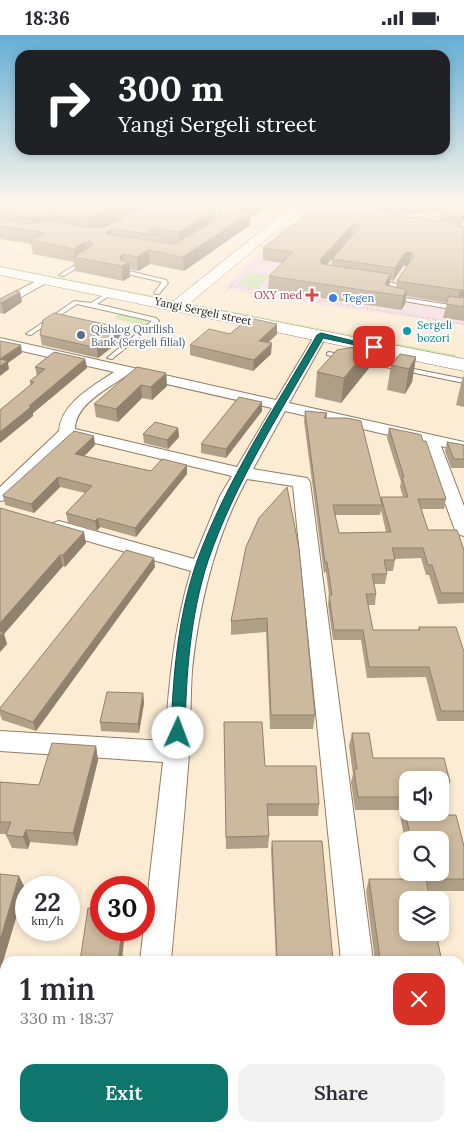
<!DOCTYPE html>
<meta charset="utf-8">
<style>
:root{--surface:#fff;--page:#f2f2f3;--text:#2b2b33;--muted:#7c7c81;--accent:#0f766e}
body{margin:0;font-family:Lora,serif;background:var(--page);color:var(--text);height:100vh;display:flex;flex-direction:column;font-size:19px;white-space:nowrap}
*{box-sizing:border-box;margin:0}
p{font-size:16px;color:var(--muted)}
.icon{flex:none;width:28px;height:28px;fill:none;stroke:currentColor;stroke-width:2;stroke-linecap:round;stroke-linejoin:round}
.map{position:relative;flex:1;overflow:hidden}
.drawer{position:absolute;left:0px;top:921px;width:465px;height:176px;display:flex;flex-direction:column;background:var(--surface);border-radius:15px 15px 0 0;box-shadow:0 2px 8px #0003}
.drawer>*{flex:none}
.top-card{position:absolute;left:15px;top:15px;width:435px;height:105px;border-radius:15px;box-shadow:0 2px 8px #0003;background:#202124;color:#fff;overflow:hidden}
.tools{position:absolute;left:399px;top:736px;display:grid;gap:10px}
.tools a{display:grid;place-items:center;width:50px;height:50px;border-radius:10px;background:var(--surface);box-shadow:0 2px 8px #0003;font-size:25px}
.speed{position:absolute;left:15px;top:841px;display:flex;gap:10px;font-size:25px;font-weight:700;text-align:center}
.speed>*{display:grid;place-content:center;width:65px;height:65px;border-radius:50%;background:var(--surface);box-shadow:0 2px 8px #0003;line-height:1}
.speed small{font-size:12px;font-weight:400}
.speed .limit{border:8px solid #d22;background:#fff;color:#111}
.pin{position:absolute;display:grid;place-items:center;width:42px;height:42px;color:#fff;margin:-21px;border-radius:10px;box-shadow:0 2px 8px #0006}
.me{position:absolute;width:55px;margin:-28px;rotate:2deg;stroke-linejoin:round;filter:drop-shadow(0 0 4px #0008)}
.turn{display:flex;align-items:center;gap:18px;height:105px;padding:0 20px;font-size:22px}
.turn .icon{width:65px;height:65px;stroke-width:2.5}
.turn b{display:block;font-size:35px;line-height:42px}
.round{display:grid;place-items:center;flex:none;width:52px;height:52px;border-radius:15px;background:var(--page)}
.overview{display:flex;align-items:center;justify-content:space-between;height:85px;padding:0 20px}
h1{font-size:30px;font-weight:600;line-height:38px}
.primary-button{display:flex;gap:10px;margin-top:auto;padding:10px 20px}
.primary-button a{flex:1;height:58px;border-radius:15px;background:var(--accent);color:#fff;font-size:20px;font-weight:600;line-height:58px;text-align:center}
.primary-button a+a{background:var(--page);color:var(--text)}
.status{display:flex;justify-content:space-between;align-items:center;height:35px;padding:0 25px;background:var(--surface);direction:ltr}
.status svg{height:14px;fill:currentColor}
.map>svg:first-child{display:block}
.commercial{fill:#f5dde6}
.green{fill:#d1e6b2}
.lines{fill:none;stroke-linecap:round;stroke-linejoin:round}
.lane-casing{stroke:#907d63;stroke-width:2}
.street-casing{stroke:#907d63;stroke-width:2}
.secondary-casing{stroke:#907d63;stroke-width:1}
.primary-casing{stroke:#907d63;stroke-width:1}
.path-far1{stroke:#aa9e8a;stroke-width:1;stroke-dasharray:0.5 2;stroke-linecap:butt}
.path{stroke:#aa9e8a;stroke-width:2;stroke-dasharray:0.5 2.5;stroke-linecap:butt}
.lane{fill:#fff;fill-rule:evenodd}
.street{fill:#fff;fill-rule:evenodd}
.secondary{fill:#fff;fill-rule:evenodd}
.primary{fill:#fff;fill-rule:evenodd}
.wall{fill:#b09f87;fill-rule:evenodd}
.shaded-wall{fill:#90826e}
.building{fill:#cdb99d;stroke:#90826e}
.route{fill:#0f766e;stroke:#0a4d48}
.health-dot{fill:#e0444e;stroke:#fff;stroke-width:2}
.shop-dot{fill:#3f7fe0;stroke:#fff;stroke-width:2}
.culture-dot{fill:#0f9aa8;stroke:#fff;stroke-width:2}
.service-dot{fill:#5c6f8a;stroke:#fff;stroke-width:2}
.labels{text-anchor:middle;stroke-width:4;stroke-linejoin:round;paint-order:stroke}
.far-health-label{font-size:11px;fill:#be3a42;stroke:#fff;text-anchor:end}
.far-shop-label{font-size:11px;fill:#366cbe;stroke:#fff;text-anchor:start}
.far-street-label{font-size:11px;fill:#20190e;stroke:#fff}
.far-culture-label{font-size:11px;fill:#0d838f;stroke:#fff;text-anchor:start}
.far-service-label{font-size:11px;fill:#4e5e75;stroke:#fff;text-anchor:start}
</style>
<div class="status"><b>18:36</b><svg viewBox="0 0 49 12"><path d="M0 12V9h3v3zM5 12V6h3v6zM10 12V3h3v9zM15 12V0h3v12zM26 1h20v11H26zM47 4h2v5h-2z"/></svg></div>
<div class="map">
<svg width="464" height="1097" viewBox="0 0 464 1097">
<rect width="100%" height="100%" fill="#fcecd4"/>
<!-- commercial -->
<polygon class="commercial" points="285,191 464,216 464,290 254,260 223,253"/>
<!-- green -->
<g class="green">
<polygon points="0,231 166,263 163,265 0,233"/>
<polygon points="251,238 270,241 257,254 237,250"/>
<polygon points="220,274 456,320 455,323 217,276"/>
<polygon points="119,279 148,285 150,288 104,321 144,291 116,284 115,282"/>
</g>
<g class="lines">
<!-- lane casing -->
<g class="lane-casing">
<g id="lane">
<polygon points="219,170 224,170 214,177 225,179 225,181 208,179 208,177"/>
<polygon points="380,177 406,181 428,178 442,180 432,195 430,194 437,181 428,180 406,183 378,179"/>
<polygon points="83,225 88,226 64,241 59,240"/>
<polygon points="125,235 166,245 168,248 159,259 155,259 154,258 162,247 123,238 123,236"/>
<polygon points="378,245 398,249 399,250 392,261 457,271 464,269 464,273 457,275 386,263 385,262 392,251 376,248 375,247"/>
<polygon points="110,256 113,258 112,259 97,269 156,283 159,286 112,324 107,323 152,286 77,269 31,300 26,299 74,266 91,268"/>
<polygon points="329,317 464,344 464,348 327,320 327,318"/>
</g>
</g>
<!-- street casing -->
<g class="street-casing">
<g id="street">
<polygon points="44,242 50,245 48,247 0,274 0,265"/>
<path d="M321,296L327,300L289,368L464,407V417L441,411L464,471V501L457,499L455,495L423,408L285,376L253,434L307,443L310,447L373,926H341L293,451L247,444C215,502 199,569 192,635C190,663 191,691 189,719C184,788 177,857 171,926H140L163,727L0,716V696L165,706C169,648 174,592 191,536L53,496L50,492L53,488L59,486L194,524L220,461L232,441L70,402L6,465L0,466V452L59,396C61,368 93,351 114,337L0,311V303L276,365L315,300ZM127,340L272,373L237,432L75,394C75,369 109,353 127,340Z"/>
<polygon points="0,974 5,975 5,1007 0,1006"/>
<polygon points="125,1092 161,1092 160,1097 124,1097"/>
<polygon points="355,1092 391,1092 390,1097 354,1097"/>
</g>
</g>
<!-- secondary casing -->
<g class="secondary-casing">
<polygon id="secondary" points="293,170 307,170 183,274 171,274 169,271 171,268"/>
</g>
<!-- primary casing -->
<g class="primary-casing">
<polygon id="primary" points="0,232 464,324 464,336 0,240"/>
</g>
<!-- path-far1 -->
<g class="path-far1">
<polyline points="0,215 66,227"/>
<polyline points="233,250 255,231 268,223"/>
</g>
<!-- path -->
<g class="path">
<polyline points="231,251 464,289"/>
<polyline points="224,258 234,249"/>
</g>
<!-- lane -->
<use href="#lane" class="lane"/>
<!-- street -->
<use href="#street" class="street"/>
<!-- secondary -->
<use href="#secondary" class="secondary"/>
<!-- primary -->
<use href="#primary" class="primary"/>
</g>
<!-- wall -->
<g class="wall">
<polygon points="0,170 216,170 216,182 211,185 211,187 219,182 218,170 268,170 251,182 250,190 184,236 150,229 138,236 130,234 130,242 123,246 75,236 74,227 33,219 31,209 0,204"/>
<path d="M373,170H464V185L461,191L464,192V286L443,283L447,268L406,261L405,269L401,275L268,255L269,241L282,228L263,225V213L373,171ZM428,176L441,177L439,186L393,180L386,177L406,179ZM352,201L332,224L331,230H327ZM408,230L397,246L396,252L389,251L390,245L393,246L403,231Z"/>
<polygon points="20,257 22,267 4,279 0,278 0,264"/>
<polygon points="277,289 277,299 268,308 271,319 253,336 190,320 190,310 230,299"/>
<polygon points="122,293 124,303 98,323 42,310 40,300"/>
<polygon points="372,309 369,333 341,368 315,362 317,337"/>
<polygon points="416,322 412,347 405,359 387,355 391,330"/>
<polygon points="85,324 87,333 33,378 33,381 0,408 30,350 30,346 37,341 35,332"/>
<polygon points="166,338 167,351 152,365 142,363 118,387 96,382 94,369"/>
<polygon points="464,340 464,372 456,370 462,345"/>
<polygon points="262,367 262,376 226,423 201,418 201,409"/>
<path d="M305,376L327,378V383L381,466V462H403L400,452L401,447L387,403L389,393L446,464L444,474H421L428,495L464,515V568L438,569L429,540H426L421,523L394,524L395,525L393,536H386L387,539L385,549H374L376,559L375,570H368L373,595H418L419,592L464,617V686H437L426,642L367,643L361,605H333L328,570L329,560L326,537L324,538L304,386ZM381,475L386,497L339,498L335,480H380Z"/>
<polygon points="178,393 179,402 168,414 144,408 143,399"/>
<polygon points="447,407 464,410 464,433 451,433 445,416"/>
<polygon points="95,410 84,421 151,436 187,430 187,439 136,502 100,492 97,496 68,488 66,478 85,458 60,452 34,478 5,470 3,461"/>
<polygon points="0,473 86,508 65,532 63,531 4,599 7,609 0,617"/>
<polygon points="246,512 315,680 313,694 270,694 266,597 231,600 231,586"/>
<polygon points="154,523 155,532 36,696 2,685 0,679 0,673"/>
<polygon points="143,658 144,668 139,698 101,696 100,687"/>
<polygon points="224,687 265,731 319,769 318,781 268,781 269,801 268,813 226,814"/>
<path d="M352,698L373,723L450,747L445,760H441L445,780L464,811V856H428L441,922L439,926H375L366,856L369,844H412L410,838H440V805H408V822L399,775H355L351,747L353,739L349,711ZM440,745V778H408Z"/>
<polygon points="96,711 98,725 77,811 30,807 28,814 12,813 6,800 7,799 0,799 0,747 39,750"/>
<polygon points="272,806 333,926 276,926 271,815"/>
<polygon points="464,937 464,1044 460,1024 460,938"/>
</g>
<!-- shaded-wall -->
<g class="shaded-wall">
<polygon points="56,170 77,170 58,180"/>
<polygon points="114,170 119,170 120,177 133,170 158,170 111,194 112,207 104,199 102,186 100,186 100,191 89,197 87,184"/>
<polygon points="206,170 216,170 216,182 211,185 211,191 180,211 179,197"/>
<polygon points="250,170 268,170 251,182 250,190 184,236 183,222 241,176"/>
<polygon points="407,170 429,170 428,176 406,179"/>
<polygon points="464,178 464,185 459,194 462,183"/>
<polygon points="53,180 55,193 31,196 29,183"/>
<polygon points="353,189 352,201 319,238 320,225"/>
<polygon points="154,193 155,200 149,197"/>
<polygon points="85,207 87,220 75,223 74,214"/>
<polygon points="148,215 150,229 138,236 137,222"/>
<polygon points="411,217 409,230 403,231 393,246 395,233 405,218"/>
<polygon points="123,219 124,230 129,227 130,242 123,246 122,231 120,222"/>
<polygon points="391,239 389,252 385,259 385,248"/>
<polygon points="407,255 405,269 401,275 403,261"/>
<polygon points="460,255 464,255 464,268 457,269"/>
<polygon points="20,257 22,267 4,279 1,268"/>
<polygon points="277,289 277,299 259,316 259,306"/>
<polygon points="122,293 124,303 98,323 97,313"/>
<polygon points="272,308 271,319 253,336 254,325"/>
<polygon points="372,309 369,333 341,368 344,343"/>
<polygon points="21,310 22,318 8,328 9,334 0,341 0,324"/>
<polygon points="416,322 412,347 405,359 409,334"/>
<polygon points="85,324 87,333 33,378 33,381 0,408 0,397 29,371"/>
<polygon points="166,338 167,351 152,365 151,352"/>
<polygon points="141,350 142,363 118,387 116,374"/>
<polygon points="262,367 262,376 226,423 226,414"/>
<polygon points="178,393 179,402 168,414 167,405"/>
<polygon points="94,401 95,410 77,429 75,419"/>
<polygon points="187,430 187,439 136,502 135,493"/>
<polygon points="58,442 60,452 34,478 31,469"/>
<polygon points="98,483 100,492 97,496 95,486"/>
<polygon points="84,497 86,508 65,532 63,520"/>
<polygon points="60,520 63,531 4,599 7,609 0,617 0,588"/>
<polygon points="154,523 155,532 36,696 33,687"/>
<polygon points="143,658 144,668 139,698 138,689"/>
<polygon points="96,711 98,725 77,811 73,798"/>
<polygon points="26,795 30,807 28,814 23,802"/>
<polygon points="19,841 25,853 0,937 0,905"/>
<polygon points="122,895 125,895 122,926 118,926"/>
</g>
<!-- building -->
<g class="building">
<polygon points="0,170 36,170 57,173 63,170 114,170 87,184 53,180 29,183 0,178"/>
<polygon points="125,170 133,170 102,186 100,186 125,173"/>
<polygon points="146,170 214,170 208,175 211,178 179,197 154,193 149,197 164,201 111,194 106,197 107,199 175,209 222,181 222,176 219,175 226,170 250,170 241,176 251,177 183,222 148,215 137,222 123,219 120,222 120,225 129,227 122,231 73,222 92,211 92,207 85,207 74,214 30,205 45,198 0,191 0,183 28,189 53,186 86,192 105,192"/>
<polygon points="325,170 372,170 393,180 458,188 456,191 464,192 464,255 460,255 397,246 414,221 411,217 405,218 395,233 332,224 360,192 359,189 353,189 320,225 322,229 391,239 385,248 386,250 407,255 403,261 269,241 293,217 263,213 318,171"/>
<polygon points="445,170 464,170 464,178 462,183 440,180"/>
<polygon points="15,256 20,257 1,268 0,268 0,264"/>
<polygon points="449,261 460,263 464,262 464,272 446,269"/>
<polygon points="54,278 122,293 97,313 40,300 43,285"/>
<polygon points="249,283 277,289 259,306 272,308 254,325 190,310 209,294 230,299"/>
<polygon points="0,306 21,310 0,324 8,326 0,331"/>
<polygon points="372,309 344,343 317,337 337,315"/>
<polygon points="54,317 85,324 29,371 31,372 0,397 0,375 34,347 30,346 45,334 35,332"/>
<polygon points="400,319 416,322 409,334 391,330"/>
<polygon points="137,332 166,338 151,352 141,350 116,374 94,369"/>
<polygon points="239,362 262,367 226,414 201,409"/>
<polygon points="305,376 327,378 324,383 347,383 361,386 382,470 333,470 339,498 391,497 381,462 408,462 402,442 404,442 389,393 418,399 421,400 423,406 426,406 446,464 418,464 428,495 457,495 464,515 464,558 441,558 432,530 428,530 423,513 392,513 395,525 384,525 387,539 372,539 376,559 366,559 373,595 420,595 419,592 456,592 464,617 464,676 441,676 429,632 369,632 363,595 334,595 329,560 332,560 327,527 325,527"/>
<polygon points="155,387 178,393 167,405 143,399"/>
<polygon points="74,396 94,401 75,419 151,436 162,424 187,430 135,493 98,483 95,486 66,478 92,451 58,442 31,469 3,461 3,460"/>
<polygon points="447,407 464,410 464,424 454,424"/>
<polygon points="287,452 299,513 315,680 271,680 267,583 231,586 246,512 259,483"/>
<polygon points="0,473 84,497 63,520 60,520 0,588"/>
<polygon points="126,515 154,523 33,687 0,675 0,673"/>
<polygon points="0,596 3,597 0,601"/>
<polygon points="107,657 143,658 138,689 100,687"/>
<polygon points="224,687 262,687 265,731 316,731 319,769 267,769 269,801 226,802"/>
<polygon points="352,698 369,698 373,723 444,723 450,747 440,747 440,745 408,745 408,778 440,778 440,757 445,780 456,780 464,811 464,844 418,844 417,838 440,838 440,805 411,805 402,762 358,762 354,734 357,734"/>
<polygon points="52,708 96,711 73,798 26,795 23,802 6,800 11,787 0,787 0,747 39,750"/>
<polygon points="272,806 322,806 333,926 277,926"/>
<polygon points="0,839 19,841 0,905"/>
<polygon points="369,844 426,844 430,865 408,865 408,898 436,898 441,922 380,923"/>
<polygon points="88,873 101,874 101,895 122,895 118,926 80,926"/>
<polygon points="464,937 464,1015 460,1015 460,938"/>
<rect x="443" y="1096" width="21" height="1"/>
</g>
<!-- sky -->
<linearGradient id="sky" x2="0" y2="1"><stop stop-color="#63aed3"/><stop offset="0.52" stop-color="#fef6ec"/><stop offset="1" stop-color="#fef6ec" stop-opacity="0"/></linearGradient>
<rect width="464" height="324" fill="url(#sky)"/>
<!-- route -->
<path class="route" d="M321,298L378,312L374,314L323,303C282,375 235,447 208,526C190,581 186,640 185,698L183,702L178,704L173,702L171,698C173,640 178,580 197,526C226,446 275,373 317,300Z"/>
<!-- markers -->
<path class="health-dot" d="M309.5 252.5h5v5h5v5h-5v5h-5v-5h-5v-5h5z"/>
<circle class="shop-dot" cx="333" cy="263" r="5"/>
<circle class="culture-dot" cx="407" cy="296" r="5"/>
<circle class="service-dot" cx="81" cy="300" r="5"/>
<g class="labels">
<!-- far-health labels -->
<g class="far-health-label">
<text x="302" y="264">OXY med</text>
</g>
<!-- far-shop labels -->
<g class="far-shop-label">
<text x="343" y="267">Tegen</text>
</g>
<!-- far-street labels -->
<g class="far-street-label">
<text transform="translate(203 276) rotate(12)" y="4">Yangi Sergeli street</text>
</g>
<!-- far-culture labels -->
<g class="far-culture-label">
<text x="417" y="294">Sergeli<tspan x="417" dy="13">bozori</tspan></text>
</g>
<!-- far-service labels -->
<g class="far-service-label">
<text x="91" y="298">Qishlog Qurilish<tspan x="91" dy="13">Bank (Sergeli filial)</tspan></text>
</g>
</g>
</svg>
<div class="tools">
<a><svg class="icon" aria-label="sound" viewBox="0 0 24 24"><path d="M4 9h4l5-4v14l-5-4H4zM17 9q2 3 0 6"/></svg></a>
<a><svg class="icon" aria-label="search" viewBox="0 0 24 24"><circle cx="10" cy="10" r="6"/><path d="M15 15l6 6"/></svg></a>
<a><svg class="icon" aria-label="layers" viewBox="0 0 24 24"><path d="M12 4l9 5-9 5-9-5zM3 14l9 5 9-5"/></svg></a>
</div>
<div class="speed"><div>22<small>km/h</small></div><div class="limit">30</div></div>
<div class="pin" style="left:374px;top:312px;background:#d93025"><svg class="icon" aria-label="arrive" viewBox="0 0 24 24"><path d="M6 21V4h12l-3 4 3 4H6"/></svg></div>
<svg class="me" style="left:178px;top:698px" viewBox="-20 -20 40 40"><circle r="19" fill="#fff"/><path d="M0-13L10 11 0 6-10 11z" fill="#0f766e"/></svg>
<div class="top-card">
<div class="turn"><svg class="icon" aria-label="right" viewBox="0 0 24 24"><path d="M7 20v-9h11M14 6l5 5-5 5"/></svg><div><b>300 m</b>Yangi Sergeli street</div></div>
</div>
<section class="drawer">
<div class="overview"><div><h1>1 min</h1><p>330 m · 18:37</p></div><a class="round" style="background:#d93025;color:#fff"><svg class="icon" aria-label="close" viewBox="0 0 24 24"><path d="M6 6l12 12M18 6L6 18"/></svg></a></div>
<div class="primary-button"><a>Exit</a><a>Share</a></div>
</section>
</div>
